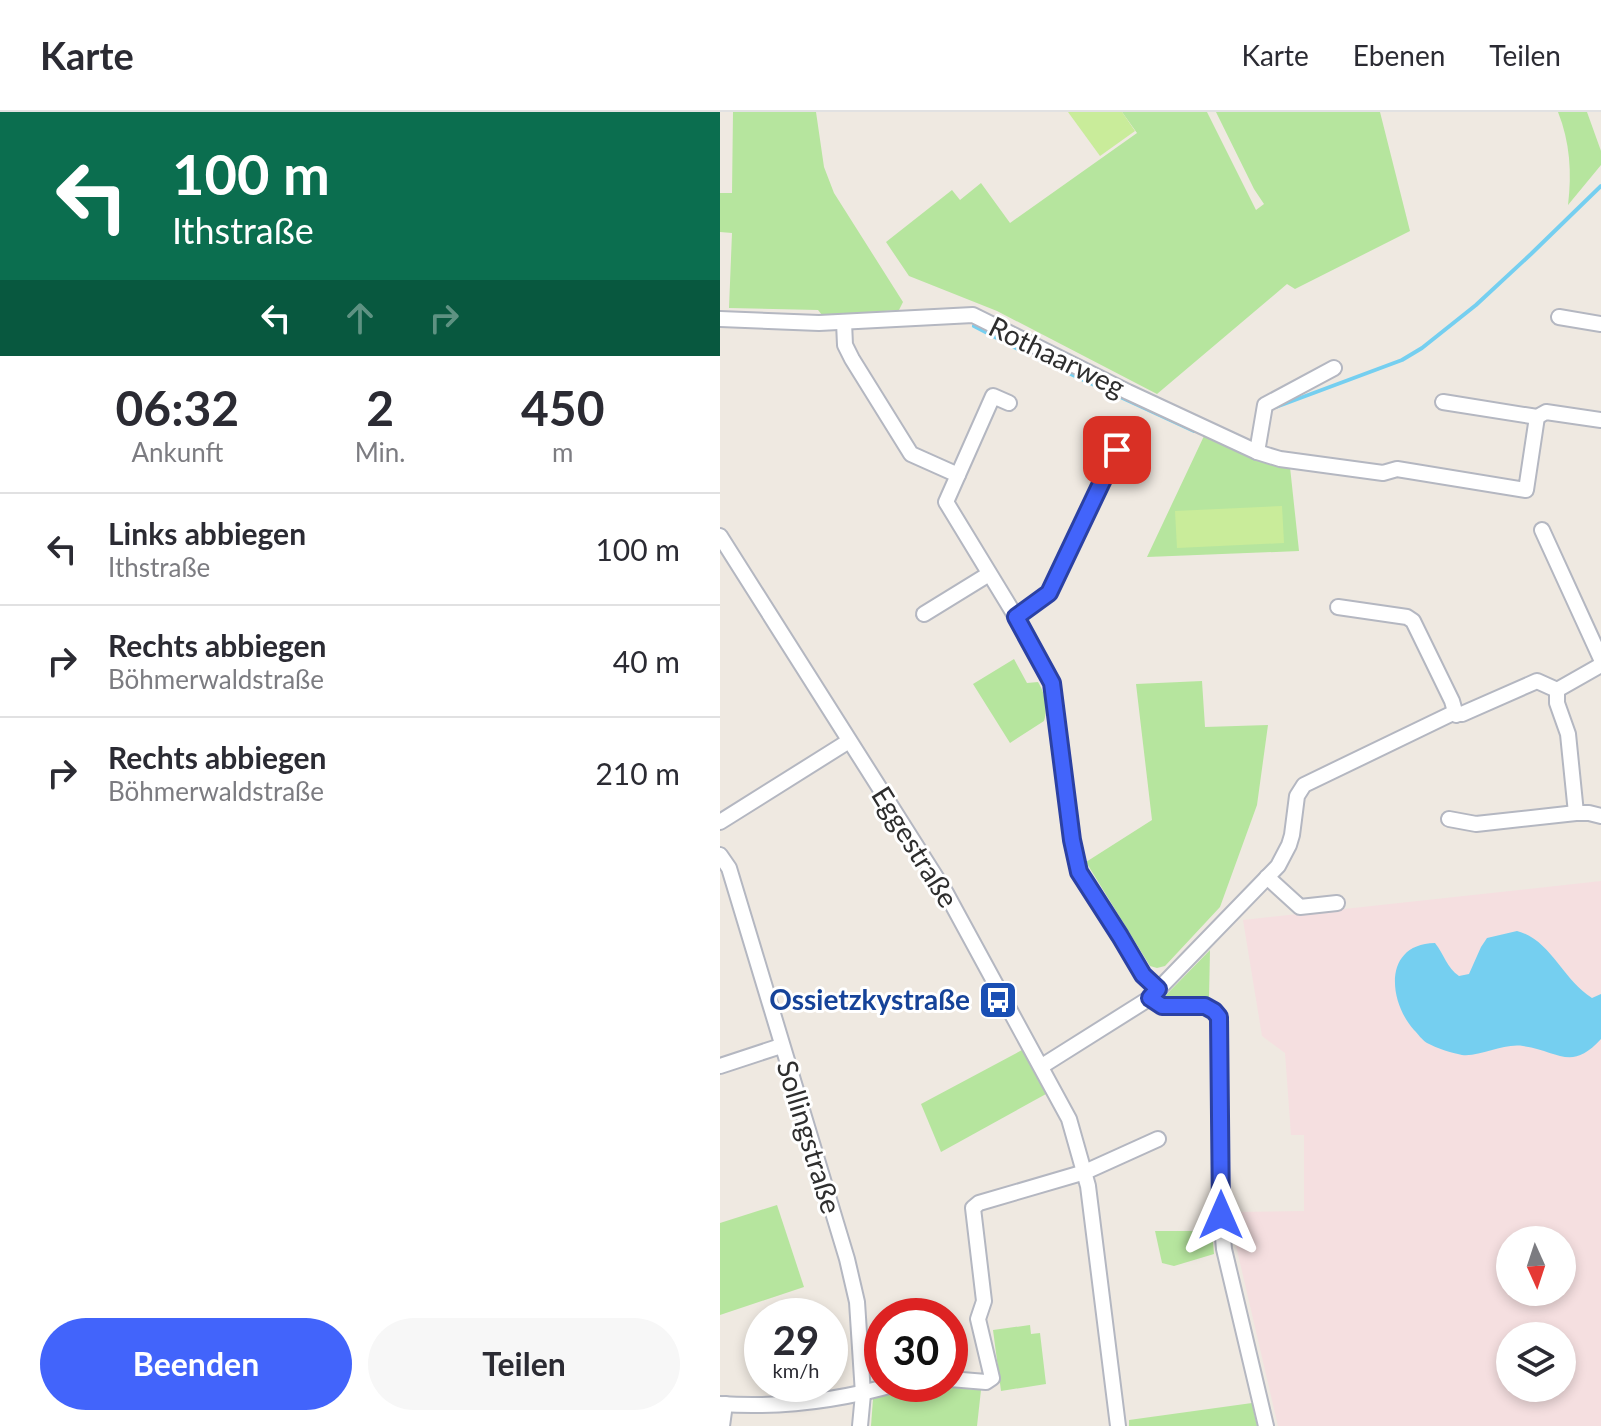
<!DOCTYPE html>
<html lang="de">
<meta charset="utf-8">
<style>
:root{--surface:#fff;--page:#f7f7f7;--text:#2b2b33;--muted:#7c7c81;--line:#e1e1e2;--accent:#4264fb}
body{margin:0;font-family:Lato,sans-serif;background:var(--page);color:var(--text);height:100vh;display:flex;flex-direction:column;font-size:30px;white-space:nowrap}
*{box-sizing:border-box;margin:0}
p{font-size:26px;color:var(--muted)}
.icon{flex:none;width:44px;height:44px;fill:none;stroke:currentColor;stroke-width:2;stroke-linecap:round;stroke-linejoin:round}
.map{position:relative;flex:1;overflow:hidden}
.panel{display:flex;flex-direction:column;background:var(--surface);width:720px}
.panel>*{flex:none}
.hud{background:#0b6e4f;color:#fff;overflow:hidden}
.needle{width:52px;rotate:177deg}
.controls{position:absolute;left:776px;top:1114px;display:grid;gap:16px}
.controls a{display:grid;place-items:center;width:80px;height:80px;border-radius:50%;background:var(--surface);box-shadow:0 4px 12px #0003;font-size:40px}
.speed{position:absolute;left:24px;top:1186px;display:flex;gap:16px;font-size:40px;font-weight:700;text-align:center}
.speed>*{display:grid;place-content:center;width:104px;height:104px;border-radius:50%;background:var(--surface);box-shadow:0 4px 12px #0003;line-height:1}
.speed small{font-size:20px;font-weight:400}
.speed .limit{border:12px solid #d22;background:#fff;color:#111}
.pin{position:absolute;display:grid;place-items:center;width:68px;height:68px;color:#fff;margin:-34px;border-radius:16px;box-shadow:0 4px 12px #0006}
.me{position:absolute;width:88px;margin:-44px;rotate:0deg;stroke-linejoin:round;filter:drop-shadow(0 0 6px #0008)}
.turn{display:flex;align-items:center;gap:28px;height:168px;padding:0 40px;font-size:36px}
.turn .icon{width:104px;height:104px;stroke-width:2.5}
.turn b{display:block;font-size:56px;line-height:68px}
.lanes{display:flex;align-items:center;height:76px;padding:0 40px;background:#0003;justify-content:center;gap:40px;direction:ltr}
.lanes .off{opacity:.35}
.eta{display:flex;justify-content:space-evenly;align-items:center;height:136px;text-align:center}
.eta b{font-size:48px;font-weight:700;line-height:56px}
.cta{display:flex;gap:16px;margin-top:auto;padding:16px 40px}
.cta a{flex:1;height:92px;border-radius:48px;background:var(--accent);color:#fff;font-size:32px;font-weight:700;line-height:92px;text-align:center}
.cta a+a{background:var(--page);color:var(--text)}
ul{padding:0;list-style:none}
li{display:flex;align-items:center;gap:24px;height:112px;padding:0 40px;border-top:2px solid var(--line)}
li div{flex:1}
li b{display:block;font-size:30px}
li em{font-style:normal}
header{display:flex;align-items:center;gap:48px;box-sizing:border-box;height:112px;padding:0 40px;background:var(--surface);border-bottom:2px solid var(--line)}
header strong{font-size:38px}
nav{display:flex;gap:44px;margin-inline-start:auto;font-size:28px}
main{display:flex;flex:1;min-height:0}
.map>svg:first-child{display:block}
.medical{fill:#f5dfe0;fill-rule:evenodd}
.green{fill:#b6e59e}
.pitch{fill:#c9ec9a}
.water{fill:#75cff0}
.lines{fill:none;stroke-linecap:round;stroke-linejoin:round}
.stream{stroke:#75cff0;stroke-width:4}
.minor-casing{stroke:#b4b7c1;stroke-width:18}
.minor{stroke:#fff;stroke-width:14}
.route-casing{stroke:#2b41a3;stroke-width:20}
.route{stroke:#4264fb;stroke-width:14}
.labels{text-anchor:middle;stroke-width:6;stroke-linejoin:round;paint-order:stroke}
.street-label{font-size:28px;fill:#2e2e2e;stroke:#fff}
.transit-label{font-size:28px;font-weight:bold;fill:#164399;stroke:#fff;text-anchor:end}
</style>
<header>
<strong>Karte</strong>
<nav><a>Karte</a><a>Ebenen</a><a>Teilen</a></nav>
</header>
<main>
<section class="panel">
<div class="hud">
<div class="turn"><svg class="icon" aria-label="left" viewBox="0 0 24 24"><path d="M17 20v-9H6M10 6l-5 5 5 5"/></svg><div><b>100 m</b>Ithstraße</div></div>
<div class="lanes"><svg class="icon" aria-label="left" viewBox="0 0 24 24"><path d="M17 20v-9H6M10 6l-5 5 5 5"/></svg><svg class="icon off" aria-label="ahead" viewBox="0 0 24 24"><path d="M12 20V5M6 11l6-6 6 6"/></svg><svg class="icon off" aria-label="right" viewBox="0 0 24 24"><path d="M7 20v-9h11M14 6l5 5-5 5"/></svg></div>
</div>
<div class="eta">
<div><b>06:32</b><p>Ankunft</p></div>
<div><b>2</b><p>Min.</p></div>
<div><b>450</b><p>m</p></div>
</div>
<ul>
<li><svg class="icon" aria-label="left" viewBox="0 0 24 24"><path d="M17 20v-9H6M10 6l-5 5 5 5"/></svg><div><b>Links abbiegen</b><p>Ithstraße</p></div><em>100 m</em></li>
<li><svg class="icon" aria-label="right" viewBox="0 0 24 24"><path d="M7 20v-9h11M14 6l5 5-5 5"/></svg><div><b>Rechts abbiegen</b><p>Böhmerwaldstraße</p></div><em>40 m</em></li>
<li><svg class="icon" aria-label="right" viewBox="0 0 24 24"><path d="M7 20v-9h11M14 6l5 5-5 5"/></svg><div><b>Rechts abbiegen</b><p>Böhmerwaldstraße</p></div><em>210 m</em></li>
</ul>
<div class="cta"><a>Beenden</a><a>Teilen</a></div>
</section>
<div class="map">
<svg width="881" height="1314" viewBox="0 0 881 1314">
<rect width="100%" height="100%" fill="#efe9e1"/>
<!-- medical -->
<path class="medical" d="M881,769V1314H558L514,1125L513,1100L584,1099V1023H571L565,941L542,924L523,808ZM790,1128H842V1180H790ZM790,1224H842V1276H790Z"/>
<!-- green -->
<g class="green">
<polygon points="13,0 96,0 104,55 114,81 183,190 179,198 102,203 98,198 9,196 12,121 0,120 0,81 12,81"/>
<polygon points="402,0 487,0 536,98 544,92 534,77 496,0 660,0 690,119 575,177 567,172 437,282 277,199 189,164 166,130 232,78 240,88 261,71 290,111 417,21"/>
<path d="M838,0H867L881,39V53L848,93C852,61 850,30 838,0Z"/>
<path d="M484,324C513,338 538,350 570,355L579,439L427,445Z"/>
<path d="M294,547L307,571L318,570C325,581 328,596 324,609L290,631L253,572Z"/>
<polygon points="482,569 485,615 548,613 537,693 500,795 445,854 437,856 430,854 366,750 432,708 416,572"/>
<polygon points="490,838 489,886 450,889 447,887 446,883"/>
<polygon points="302,938 326,982 221,1040 201,992"/>
<polygon points="57,1093 84,1175 0,1203 0,1111"/>
<polygon points="435,1119 492,1119 494,1142 454,1154 442,1151"/>
<polygon points="310,1213 311,1222 320,1221 326,1272 281,1279 273,1218"/>
<polygon points="195,1273 261,1278 257,1314 151,1314 153,1287"/>
<polygon points="532,1291 537,1314 409,1314 409,1308"/>
</g>
<!-- pitch -->
<g class="pitch">
<polygon points="348,0 402,0 415,19 380,44"/>
<polygon points="562,394 564,431 457,436 455,399"/>
</g>
<!-- water -->
<path class="water" d="M797,819C830,827 843,868 872,886L881,882V927C851,960 839,939 803,934C783,931 761,945 742,943C732,941 716,936 707,931C702,928 698,922 694,918C668,889 663,832 715,831C724,842 727,856 739,864L749,862L761,835L767,826Z"/>
<g class="lines">
<!-- stream -->
<g class="stream">
<polyline points="254,214 304,240"/>
<polyline points="316,246 474,319"/>
<polyline points="556,295 682,248 702,236 756,193 811,142 881,74"/>
</g>
<!-- minor casing -->
<g class="minor-casing">
<g id="minor">
<polyline points="839,205 881,212"/>
<polyline points="0,207 99,211 253,203 408,280 537,340 560,347 663,361 677,357 806,378 817,305"/>
<polyline points="124,210 125,233 132,247 191,342 238,363"/>
<polyline points="723,290 817,305 826,300 881,308"/>
<polyline points="289,291 273,284 226,390 296,505 332,571 352,728 359,760 400,824 423,863 438,877"/>
<polyline points="537,340 545,293 614,256"/>
<polyline points="822,418 881,547"/>
<polyline points="0,424 226,781 349,1007 368,1074 398,1314"/>
<polyline points="618,495 687,505 693,509 732,589 736,603"/>
<polyline points="204,502 269,462"/>
<polyline points="296,505 329,481 397,338 382,332"/>
<polyline points="837,578 837,591 848,622 856,701"/>
<polyline points="837,578 881,553"/>
<polyline points="729,707 756,712 856,701 869,701 881,704"/>
<polyline points="0,710 129,629"/>
<polyline points="0,743 9,756 127,1147 137,1190 143,1282 140,1314"/>
<polyline points="547,765 580,795 617,791"/>
<polyline points="430,886 442,894 485,894 494,899 499,905 501,1103 504,1137 546,1314"/>
<polyline points="0,954 61,934"/>
<polyline points="322,954 430,886 558,754 569,733 572,723 577,684 584,673 731,602 742,602 817,569 837,578"/>
<polyline points="230,1267 266,1270 272,1266 258,1207 264,1189 253,1096 259,1091 365,1060 438,1027"/>
<path d="M0,1292C60,1296 118,1289 176,1272"/>
<polyline points="2,1314 5,1292"/>
</g>
</g>
<!-- minor -->
<use href="#minor" class="minor"/>
</g>
<g class="lines">
<!-- route casing -->
<g class="route-casing">
<polyline id="route" points="397,338 329,481 296,505 332,571 352,728 359,760 400,824 423,863 438,877 430,886 442,894 485,894 494,899 499,905 501,1103"/>
</g>
<!-- route -->
<use href="#route" class="route"/>
</g>
<!-- icons -->
<defs>
<g id="bus-square" transform="scale(2)"><rect x="-9" y="-9" width="18" height="18" rx="4" fill="#1a4fb4" stroke="#fff"/><path d="M-5-6H5V4H4V6H2V4H-2V6H-4V4H-5ZM-3.5-4V0h7V-4ZM-3.5 1.2v1.5H-2V1.2ZM2 1.2v1.5H3.5V1.2Z" fill="#fff"/></g>
</defs>
<g fill-rule="evenodd">
<use href="#bus-square" x="278" y="888"/>
</g>
<g class="labels">
<!-- street labels -->
<g class="street-label">
<text transform="translate(337 245) rotate(26)" y="10">Rothaarweg</text>
<text transform="translate(195 735) rotate(58)" y="10">Eggestraße</text>
<text transform="translate(89 1025) rotate(73)" y="10">Sollingstraße</text>
</g>
<!-- transit labels -->
<g class="transit-label">
<text x="250" y="898">Ossietzkystraße</text>
</g>
</g>
</svg>
<div class="controls">
<a><svg class="needle" viewBox="-14 -14 28 28"><path d="M0-13l5 13h-10z" fill="#e53935"/><path d="M0 13l5-13h-10z" fill="#7c7c81"/></svg></a>
<a><svg class="icon" aria-label="layers" viewBox="0 0 24 24"><path d="M12 4l9 5-9 5-9-5zM3 14l9 5 9-5"/></svg></a>
</div>
<div class="speed"><div>29<small>km/h</small></div><div class="limit">30</div></div>
<div class="pin" style="left:397px;top:338px;background:#d93025"><svg class="icon" aria-label="arrive" viewBox="0 0 24 24"><path d="M6 21V4h12l-3 4 3 4H6"/></svg></div>
<svg class="me" style="left:501px;top:1103px" viewBox="-20 -20 40 40"><path d="M0-17L14 15 0 8-14 15z" fill="#4264fb" stroke="#fff" stroke-width="4"/></svg>
</div>
</main>
